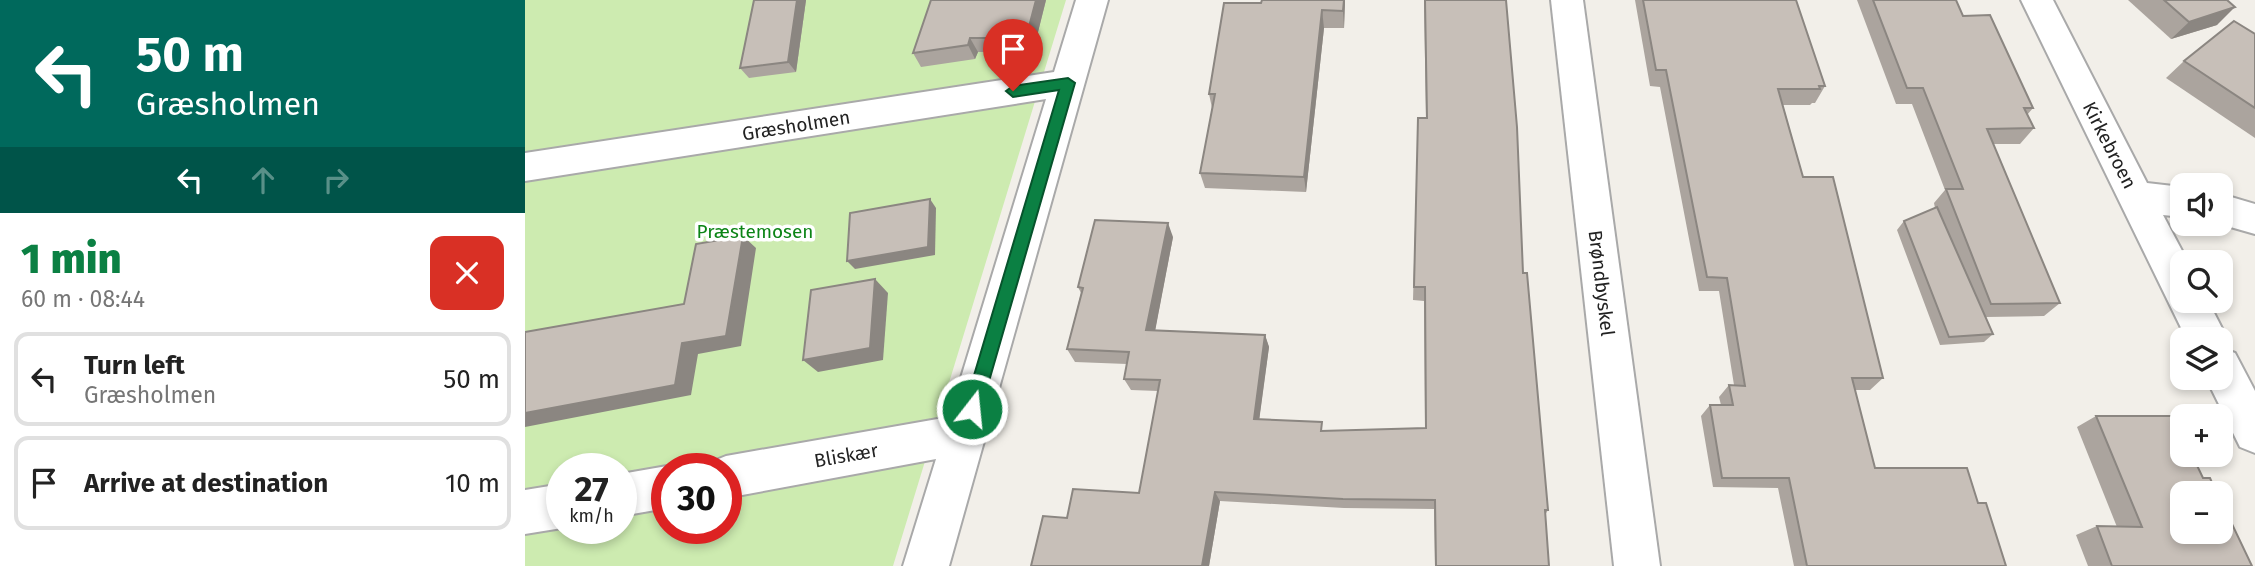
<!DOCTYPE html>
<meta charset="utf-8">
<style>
:root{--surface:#fff;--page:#f2f2f2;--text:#222;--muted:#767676;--line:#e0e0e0;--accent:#0b8043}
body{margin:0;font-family:"Fira Sans",sans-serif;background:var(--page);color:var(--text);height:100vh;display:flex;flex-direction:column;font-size:26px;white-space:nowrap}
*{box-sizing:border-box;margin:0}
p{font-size:23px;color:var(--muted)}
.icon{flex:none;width:38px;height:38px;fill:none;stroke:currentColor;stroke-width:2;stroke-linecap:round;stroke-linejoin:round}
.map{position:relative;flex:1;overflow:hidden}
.sheet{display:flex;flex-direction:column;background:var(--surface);width:525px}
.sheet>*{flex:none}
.banner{background:#00695c;color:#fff;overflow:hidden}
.buttons{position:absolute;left:1645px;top:173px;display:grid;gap:14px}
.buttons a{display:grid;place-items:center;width:63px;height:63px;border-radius:14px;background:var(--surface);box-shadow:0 4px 10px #0003;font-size:35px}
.speed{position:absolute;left:21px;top:453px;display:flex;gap:14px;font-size:35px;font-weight:700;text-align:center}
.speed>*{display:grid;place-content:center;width:91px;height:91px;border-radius:50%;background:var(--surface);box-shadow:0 4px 10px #0003;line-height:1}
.speed small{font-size:18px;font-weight:400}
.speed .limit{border:10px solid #d22;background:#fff;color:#111}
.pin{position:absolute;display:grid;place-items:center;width:60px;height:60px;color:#fff;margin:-72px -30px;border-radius:50% 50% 50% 0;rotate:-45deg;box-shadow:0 0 7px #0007}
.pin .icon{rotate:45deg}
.me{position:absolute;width:77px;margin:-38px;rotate:16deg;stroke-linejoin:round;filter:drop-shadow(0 0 5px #0008)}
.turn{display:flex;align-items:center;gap:24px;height:147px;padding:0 21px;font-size:32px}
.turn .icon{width:91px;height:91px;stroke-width:2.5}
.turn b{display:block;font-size:49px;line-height:60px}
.lanes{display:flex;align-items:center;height:66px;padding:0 21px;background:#0003;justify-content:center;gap:35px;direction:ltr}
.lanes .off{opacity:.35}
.round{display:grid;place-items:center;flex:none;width:74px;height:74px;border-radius:14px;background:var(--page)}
.overview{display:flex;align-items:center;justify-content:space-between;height:119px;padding:0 21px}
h1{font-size:42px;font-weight:800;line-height:52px;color:var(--accent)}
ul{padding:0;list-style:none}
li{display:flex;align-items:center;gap:21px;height:94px;margin:0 14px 10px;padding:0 7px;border:4px solid var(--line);border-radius:14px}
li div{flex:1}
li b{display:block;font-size:26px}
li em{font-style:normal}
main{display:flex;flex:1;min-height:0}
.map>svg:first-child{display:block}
.grass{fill:#cdebb0;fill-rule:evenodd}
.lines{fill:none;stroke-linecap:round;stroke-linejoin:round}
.minor-casing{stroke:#a9a9a9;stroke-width:4}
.minor{fill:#fff;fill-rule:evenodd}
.wall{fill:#aba49e}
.shaded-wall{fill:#8b8681}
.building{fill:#c7bfb8;stroke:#8b8681;stroke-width:2}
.route{fill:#0b8043;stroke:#07532c;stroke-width:2}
.labels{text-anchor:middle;stroke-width:7;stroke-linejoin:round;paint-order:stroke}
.street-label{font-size:19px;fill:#222;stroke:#fff}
.park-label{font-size:19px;fill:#0c8416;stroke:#fff}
</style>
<main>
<section class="sheet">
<div class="banner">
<div class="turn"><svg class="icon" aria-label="left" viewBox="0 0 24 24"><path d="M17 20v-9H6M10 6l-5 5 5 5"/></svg><div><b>50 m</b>Græsholmen</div></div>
<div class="lanes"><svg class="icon" aria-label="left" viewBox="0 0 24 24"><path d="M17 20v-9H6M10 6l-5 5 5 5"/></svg><svg class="icon off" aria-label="ahead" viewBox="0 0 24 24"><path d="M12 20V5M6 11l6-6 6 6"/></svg><svg class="icon off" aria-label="right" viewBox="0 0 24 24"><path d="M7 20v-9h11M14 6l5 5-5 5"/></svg></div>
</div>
<div class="overview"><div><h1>1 min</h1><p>60 m · 08:44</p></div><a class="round" style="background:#d93025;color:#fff"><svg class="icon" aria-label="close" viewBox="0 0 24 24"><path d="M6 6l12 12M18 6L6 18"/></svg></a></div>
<ul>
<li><svg class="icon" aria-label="left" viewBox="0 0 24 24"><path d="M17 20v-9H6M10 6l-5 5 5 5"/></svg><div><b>Turn left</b><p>Græsholmen</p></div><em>50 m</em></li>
<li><svg class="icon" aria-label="arrive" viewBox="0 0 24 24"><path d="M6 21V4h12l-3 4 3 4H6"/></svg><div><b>Arrive at destination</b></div><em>10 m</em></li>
</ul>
</section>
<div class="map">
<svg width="1730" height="566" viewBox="0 0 1730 566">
<rect width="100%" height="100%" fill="#f2efe9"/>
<!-- grass -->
<path class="grass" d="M0,0H541L368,566H0ZM37,469H96V528H37ZM142,469H201V528H142Z"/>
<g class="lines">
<!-- minor casing -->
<g class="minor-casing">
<g id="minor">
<polygon points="551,0 583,0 424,566 378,566 411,459 201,498 201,469 183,469 186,462 201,456 424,417 521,99 0,181 0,153 529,72"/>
<polygon points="1026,0 1058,0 1135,566 1089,566"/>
<polygon points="1496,0 1528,0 1622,183 1657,187 1657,217 1638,215 1663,262 1657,262 1657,301 1683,301 1703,340 1699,349 1710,353 1730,391 1730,453 1715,447 1681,378 1696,378 1696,340 1662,340"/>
<polygon points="1696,194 1730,204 1730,234 1695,224"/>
<polygon points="142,466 150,469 142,469 142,508 96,516 96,474"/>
<polygon points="37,484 37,528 0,534 0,490"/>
</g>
</g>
<!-- minor -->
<use href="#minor" class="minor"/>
</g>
<!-- wall -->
<g class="wall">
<polygon points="229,0 281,0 271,72 224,78 215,68"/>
<polygon points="521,0 508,52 453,52 450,59 396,67 388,53"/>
<polygon points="820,0 819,28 799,28 781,192 680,188 675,173 687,108 684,94 736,3"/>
<polygon points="899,0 981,0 998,273 1023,510 1020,515 1024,566 910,566 909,509 819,508 695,501 684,566 506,566 542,518 614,493 633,391 606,390 599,379 602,364 550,362 542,349 556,293 553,287 648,237 630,330 740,335 744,347 734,419 799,431 900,428 899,301 888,300 893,118 901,118"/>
<polygon points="1110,0 1271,0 1300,86 1290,103 1287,103 1285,105 1258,105 1278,177 1358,378 1345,390 1330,390 1350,468 1453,503 1481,566 1269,566 1253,488 1188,487 1176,416 1185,405 1196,405 1194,397 1204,385 1209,385 1194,291 1174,291 1135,87 1125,86"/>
<polygon points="1332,0 1431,0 1438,16 1508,108 1502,115 1509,128 1495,144 1468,144 1535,303 1519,316 1461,317 1468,334 1459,342 1415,345 1372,230 1379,221 1410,208 1409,203 1420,190 1387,104 1371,104"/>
<polygon points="1603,0 1702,0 1692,25 1646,39"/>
<polygon points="1730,34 1730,138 1641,78 1659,61"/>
<polygon points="1571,416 1678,478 1727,566 1563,566 1551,535 1572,526 1592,527 1552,427"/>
</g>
<!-- shaded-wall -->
<g class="shaded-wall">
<polygon points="272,0 281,0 271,72 263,62"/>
<polygon points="511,0 521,0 508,52 501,38"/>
<polygon points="819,0 820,0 819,28 818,11"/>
<polygon points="1710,7 1692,25 1646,39 1664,22"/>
<polygon points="797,10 799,28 781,192 779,177"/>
<polygon points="445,38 453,52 450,59 443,45"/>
<polygon points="405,199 411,208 410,255 330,269 322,261"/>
<polygon points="643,223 648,237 628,342 621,330"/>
<polygon points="218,236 231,248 216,346 173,354 166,395 0,427 0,413 157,343"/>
<polygon points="350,279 363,293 358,360 293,372 278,360"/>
<polygon points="740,335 744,347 733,429 729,419"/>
<polygon points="690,492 695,501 684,566 677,566"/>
</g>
<!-- building -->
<g class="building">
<polygon points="229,0 272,0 263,62 215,68"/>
<polygon points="406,0 511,0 501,38 445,38 443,45 388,53"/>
<polygon points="737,0 819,0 818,11 797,10 779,177 675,173 690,94 684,94 699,3 736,3"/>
<polygon points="900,0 981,0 992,127 998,273 1002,273 1023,510 1020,510 1024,566 911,566 910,500 818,499 690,492 677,566 506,566 518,516 542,518 548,489 614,493 635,380 599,379 604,352 542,349 558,288 553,287 570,220 643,223 621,330 740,335 729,419 797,422 796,431 901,428 900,287 889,287 893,118 902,118"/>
<polygon points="1118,0 1271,0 1300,86 1294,86 1295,89 1253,89 1278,177 1308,177 1358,378 1327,378 1350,468 1442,468 1453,503 1461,503 1481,566 1282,566 1264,478 1197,478 1185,405 1208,405 1204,385 1220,386 1202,278 1182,277 1141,70 1131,70"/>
<polygon points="1348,0 1431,0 1438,16 1465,15 1508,108 1499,108 1509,128 1462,129 1535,303 1466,304 1421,189 1438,189 1398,88 1382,88"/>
<polygon points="1639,0 1702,0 1710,7 1664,22"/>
<polygon points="1709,21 1730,34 1730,108 1659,61"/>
<polygon points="405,199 403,247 322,261 325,213"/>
<polygon points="1412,207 1468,334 1424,337 1379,221"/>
<polygon points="218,236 201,336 157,343 150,385 0,413 0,332 159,304 171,244"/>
<polygon points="350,279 345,348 278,360 286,290"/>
<polygon points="1571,416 1649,416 1657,434 1657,455 1667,455 1678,478 1685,478 1692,494 1657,494 1657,532 1696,532 1696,501 1727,566 1587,566 1572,526 1617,527"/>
</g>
<!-- route -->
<polygon class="route" points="543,78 550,83 456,409 453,415 447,417 441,415 439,409 534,90 488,97 481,91 488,86"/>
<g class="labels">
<!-- street labels -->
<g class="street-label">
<text transform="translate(271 125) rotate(-9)" y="7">Græsholmen</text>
<text transform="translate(1585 145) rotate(63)" y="7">Kirkebroen</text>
<text transform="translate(1077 283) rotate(83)" y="7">Brøndbyskel</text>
<text transform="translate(321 455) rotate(-10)" y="7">Bliskær</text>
</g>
<!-- park labels -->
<g class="park-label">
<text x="230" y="238">Præstemosen</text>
</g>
</g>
</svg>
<div class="buttons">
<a><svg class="icon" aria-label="sound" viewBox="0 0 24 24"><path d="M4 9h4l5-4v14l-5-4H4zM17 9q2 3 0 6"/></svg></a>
<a><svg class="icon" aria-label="search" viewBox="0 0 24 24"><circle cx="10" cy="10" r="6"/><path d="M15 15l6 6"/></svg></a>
<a><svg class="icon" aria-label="layers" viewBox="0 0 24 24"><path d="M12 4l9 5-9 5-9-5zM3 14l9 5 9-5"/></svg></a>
<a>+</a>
<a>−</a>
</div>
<div class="speed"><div>27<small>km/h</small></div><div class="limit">30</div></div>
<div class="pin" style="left:488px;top:91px;background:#d93025"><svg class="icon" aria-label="arrive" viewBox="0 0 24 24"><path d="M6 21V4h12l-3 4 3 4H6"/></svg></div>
<svg class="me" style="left:447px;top:409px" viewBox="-20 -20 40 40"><circle r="17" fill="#0b8043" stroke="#fff" stroke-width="3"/><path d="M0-11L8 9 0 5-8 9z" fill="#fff"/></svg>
</div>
</main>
